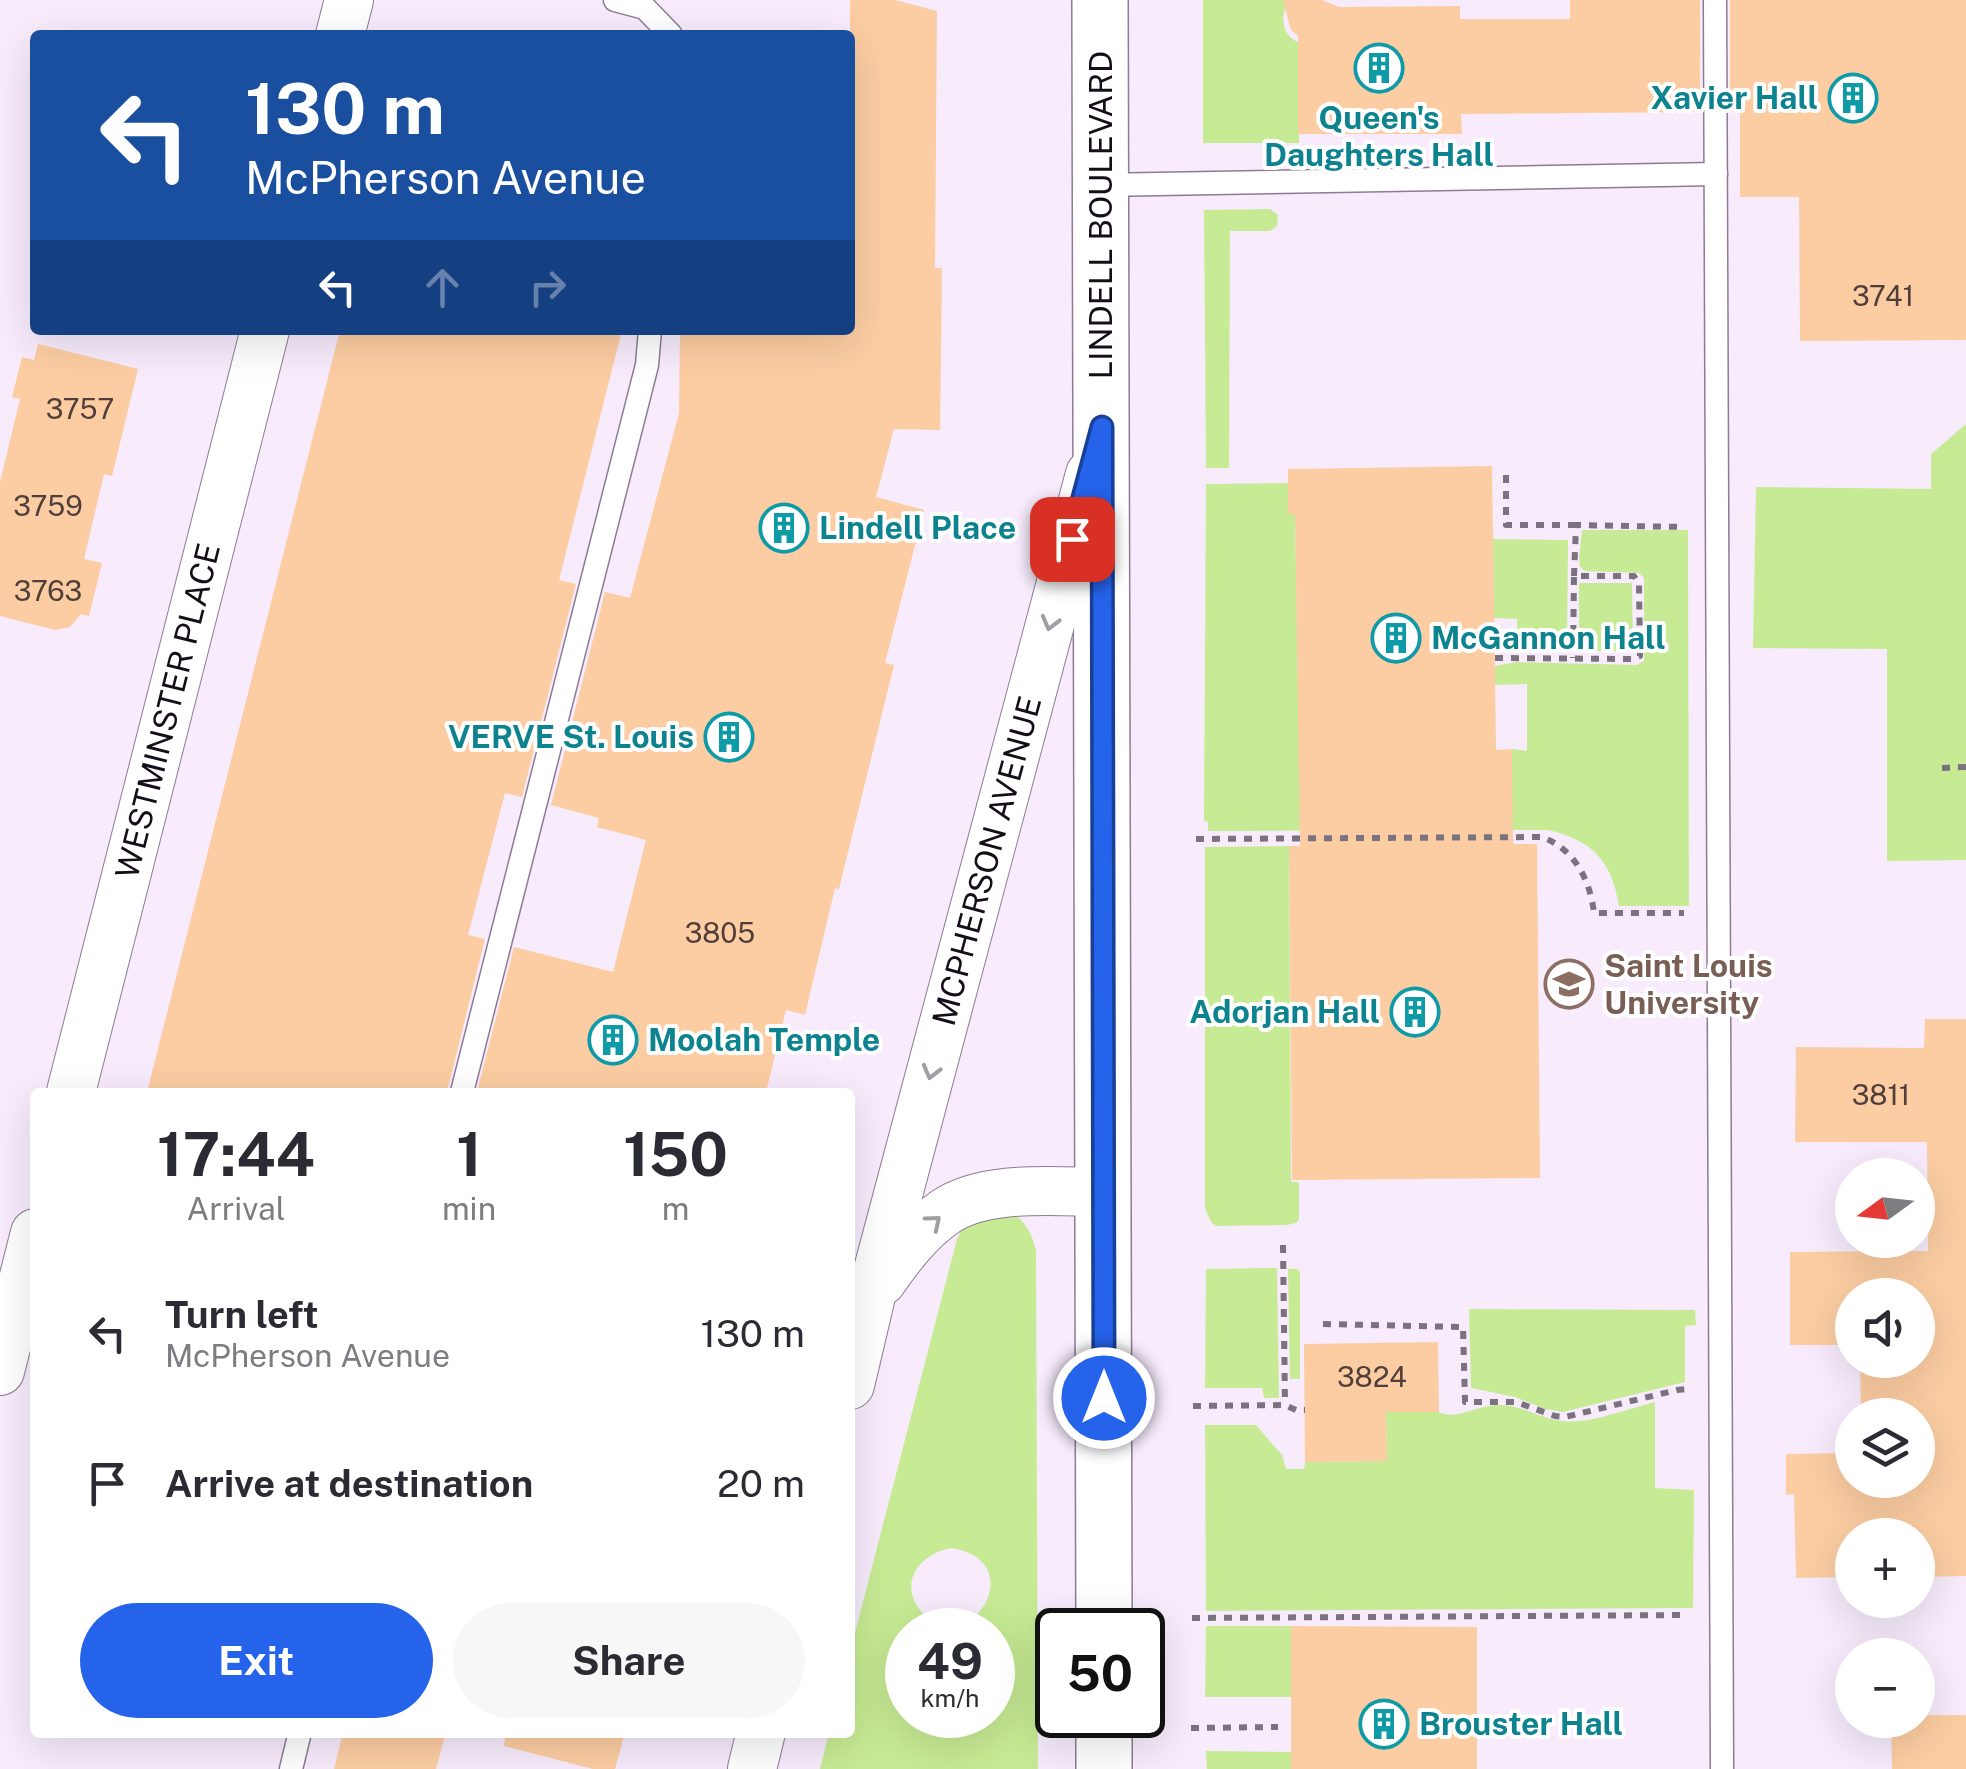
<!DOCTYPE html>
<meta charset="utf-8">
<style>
:root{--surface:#fff;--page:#f7f7f7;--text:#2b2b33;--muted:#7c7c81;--accent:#2563eb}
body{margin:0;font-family:"Public Sans",sans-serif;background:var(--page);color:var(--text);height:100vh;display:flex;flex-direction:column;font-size:38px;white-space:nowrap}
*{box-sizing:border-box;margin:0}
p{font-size:32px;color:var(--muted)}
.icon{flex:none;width:55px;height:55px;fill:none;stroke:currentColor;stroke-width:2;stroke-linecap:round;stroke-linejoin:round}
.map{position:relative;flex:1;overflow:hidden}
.drawer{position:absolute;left:30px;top:1088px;width:825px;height:650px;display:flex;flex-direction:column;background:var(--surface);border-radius:10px;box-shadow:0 10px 40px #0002}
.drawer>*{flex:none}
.guide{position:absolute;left:30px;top:30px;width:825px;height:305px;border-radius:10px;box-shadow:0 10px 40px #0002;background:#1a4fa0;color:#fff;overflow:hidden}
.needle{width:65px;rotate:255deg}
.tools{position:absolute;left:1835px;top:1158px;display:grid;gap:20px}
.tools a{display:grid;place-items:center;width:100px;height:100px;border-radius:50%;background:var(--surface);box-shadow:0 10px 40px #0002;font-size:50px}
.speed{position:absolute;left:885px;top:1608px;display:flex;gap:20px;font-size:50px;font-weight:700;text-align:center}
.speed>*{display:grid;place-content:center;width:130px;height:130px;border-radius:50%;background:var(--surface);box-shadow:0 10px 40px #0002;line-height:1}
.speed small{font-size:25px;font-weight:400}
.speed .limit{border:5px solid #111;border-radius:15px;background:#fff;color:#111}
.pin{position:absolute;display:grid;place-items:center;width:85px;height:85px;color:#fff;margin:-42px;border-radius:20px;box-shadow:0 5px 15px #0006}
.me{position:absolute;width:110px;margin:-55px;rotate:0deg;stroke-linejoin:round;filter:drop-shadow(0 0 8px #0008)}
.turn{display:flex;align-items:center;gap:35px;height:210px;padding:0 50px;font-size:45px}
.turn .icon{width:130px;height:130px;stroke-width:2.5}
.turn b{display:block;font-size:70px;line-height:85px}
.lanes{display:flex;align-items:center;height:95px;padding:0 50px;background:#0003;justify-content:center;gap:50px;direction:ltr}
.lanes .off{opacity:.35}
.eta{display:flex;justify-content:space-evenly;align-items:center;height:170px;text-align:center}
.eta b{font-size:60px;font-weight:700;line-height:70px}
.cta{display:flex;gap:20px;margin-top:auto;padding:20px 50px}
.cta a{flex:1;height:115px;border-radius:60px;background:var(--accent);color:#fff;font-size:40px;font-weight:700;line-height:115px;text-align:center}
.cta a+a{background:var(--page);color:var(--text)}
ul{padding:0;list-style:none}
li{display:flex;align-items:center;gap:30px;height:150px;padding:0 50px}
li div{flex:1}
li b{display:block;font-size:38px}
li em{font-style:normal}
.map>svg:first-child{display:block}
.green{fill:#c7eb94;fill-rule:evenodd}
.building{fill:#fccda2}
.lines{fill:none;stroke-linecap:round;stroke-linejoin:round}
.service-casing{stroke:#8d7b94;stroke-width:25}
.minor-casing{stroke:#8d7b94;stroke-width:50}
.secondary-casing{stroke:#8d7b94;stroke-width:58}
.path{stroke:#7b727f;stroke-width:6;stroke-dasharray:8 8;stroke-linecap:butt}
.service{stroke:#fff;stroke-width:22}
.minor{stroke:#fff;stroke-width:48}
.secondary{stroke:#fff;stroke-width:55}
.oneway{stroke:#a19fa3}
.route-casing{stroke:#184099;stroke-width:25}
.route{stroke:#2563eb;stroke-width:18}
.labels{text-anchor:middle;stroke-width:8;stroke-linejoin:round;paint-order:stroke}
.number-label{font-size:28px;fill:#4f3e3a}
.culture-label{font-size:32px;font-weight:bold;fill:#0d838f;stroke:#fff;text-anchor:start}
.street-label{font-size:32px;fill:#150e18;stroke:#fff}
.education-label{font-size:32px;font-weight:bold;fill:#785e54;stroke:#fff;text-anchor:start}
</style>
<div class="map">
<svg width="1966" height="1769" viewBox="0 0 1966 1769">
<rect width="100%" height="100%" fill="#f7ebfc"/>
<!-- green -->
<g class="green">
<path d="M1203,0H1291C1279,13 1281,35 1298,42L1299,143H1203Z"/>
<polygon points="1270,209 1278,215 1277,226 1270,231 1230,231 1229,468 1206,468 1204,210"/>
<polygon points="1966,424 1966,860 1887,861 1887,649 1753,648 1756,487 1931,489 1931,454"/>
<path d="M1288,483V514H1295L1300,802L1512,749L1527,751V684L1495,685V666L1517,662L1637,665L1644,661V578L1639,573L1585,571L1580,567L1579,559L1582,530H1688L1689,906H1619C1612,861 1592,840 1548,830L1208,831V822L1204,821L1206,484Z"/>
<polygon points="1493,539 1568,540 1567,644 1564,648 1518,649 1517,619 1494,618"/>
<polygon points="1579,583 1632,583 1633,651 1579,651"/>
<polygon points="1289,846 1291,1182 1299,1182 1299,1219 1296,1223 1287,1225 1216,1226 1211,1222 1205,1208 1205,847"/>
<path d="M1012,1212C1026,1223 1032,1233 1036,1251L1038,1769H820L829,1733L850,1732V1652L957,1239L963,1227ZM952,1548C1036,1563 963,1667 920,1610C898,1581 921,1553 952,1548ZM908,1630H992V1715H908Z"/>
<polygon points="1277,1268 1279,1398 1264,1398 1262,1388 1205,1388 1206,1269"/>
<polygon points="1288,1269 1297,1269 1300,1272 1300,1379 1290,1379"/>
<polygon points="1469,1309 1695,1310 1696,1325 1685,1326 1685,1382 1563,1412 1545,1409 1515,1397 1471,1388"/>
<path d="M1655,1402V1488L1694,1490L1693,1608L1206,1611L1205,1425H1256L1282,1455L1286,1469H1304L1305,1462L1387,1461L1386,1412H1439C1456,1421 1480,1404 1500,1405C1522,1405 1541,1419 1562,1421C1592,1424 1626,1409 1655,1402Z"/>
<polygon points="1206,1626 1291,1626 1292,1697 1205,1697"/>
<polygon points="1206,1751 1291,1752 1291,1769 1207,1769"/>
</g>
<!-- building -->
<g class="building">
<polygon points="850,0 895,0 937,11 935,268 942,268 940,430 894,429 876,497 924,510 885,663 894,665 839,889 835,888 805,1015 786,1010 766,1092 477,1092 514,947 613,972 646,840 597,827 599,818 551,805 605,592 630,598 679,413 680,330 850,330"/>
<polygon points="1283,0 1322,0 1339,7 1460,6 1460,19 1570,19 1570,0 1700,0 1700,112 1461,114 1462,134 1298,134 1298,36 1291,30"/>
<polygon points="1730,0 1966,0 1966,340 1800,341 1799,197 1740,197 1740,112 1730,112"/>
<polygon points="340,330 622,330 559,580 576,584 522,797 505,793 468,935 485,939 447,1092 147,1092"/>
<polygon points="38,344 138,369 112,476 104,474 84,559 102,563 89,616 81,614 70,627 55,630 0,616 0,482 20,399 12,397 22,357 34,360"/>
<polygon points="1492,466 1496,750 1512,749 1513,844 1537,844 1540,1178 1292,1180 1289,846 1300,846 1295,514 1288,514 1288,469"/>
<polygon points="1925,1019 1966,1019 1966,1576 1918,1577 1918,1535 1852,1535 1852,1577 1796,1578 1794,1494 1786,1495 1786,1454 1852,1453 1852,1480 1918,1480 1918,1415 1861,1415 1860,1360 1918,1360 1918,1295 1852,1295 1852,1345 1790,1345 1790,1252 1928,1251 1927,1142 1795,1142 1796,1047 1924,1048"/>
<polygon points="1438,1342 1439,1412 1386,1412 1387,1461 1305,1462 1304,1344"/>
<polygon points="1291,1626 1477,1627 1477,1769 1291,1769"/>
<polygon points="1918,1715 1966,1715 1966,1769 1892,1769 1891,1720 1918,1720"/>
<polygon points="343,1732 446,1732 436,1769 334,1769"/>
<polygon points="506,1732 625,1732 615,1769 593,1769 504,1746"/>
</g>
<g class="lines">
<!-- service casing -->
<g class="service-casing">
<g id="service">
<polyline points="615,0 645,8 671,35"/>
<polyline points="1715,0 1722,1769"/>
<polyline points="1100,185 1716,174"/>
<polyline points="462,1092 647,365 650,330"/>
<polyline points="291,1769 300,1732"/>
</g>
</g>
<!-- minor casing -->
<g class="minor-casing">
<g id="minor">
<polyline points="340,35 349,0"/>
<polyline points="71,1092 265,330"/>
<path d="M882,1281C900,1255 919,1230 945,1212C986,1184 1056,1192 1104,1192"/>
<polyline points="0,1371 35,1233"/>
<polyline points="850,1385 871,1296 1090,474"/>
<polyline points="752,1769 761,1732"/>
</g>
</g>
<!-- secondary casing -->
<g class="secondary-casing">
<g id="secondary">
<polyline points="1100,0 1104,1630"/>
<polyline points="1104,1769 1104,1715"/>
</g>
</g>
<!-- path -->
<g class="path">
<polyline points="1506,475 1506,525 1576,525"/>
<polyline points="1574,576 1576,525 1684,527"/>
<polyline points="1495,658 1632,659 1640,656 1639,584 1634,576 1574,576 1573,658"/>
<polyline points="1942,768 1966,767"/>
<path d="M1196,839L1542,837C1574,849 1590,879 1594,913H1684"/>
<polyline points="1283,1245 1285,1405"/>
<polyline points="1323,1324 1463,1327 1465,1402 1516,1402 1555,1416 1565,1417 1677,1390 1688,1389"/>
<polyline points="1193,1406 1285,1405 1296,1410 1305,1410"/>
<polyline points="1192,1618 1686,1615"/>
<polyline points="1191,1728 1278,1727"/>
</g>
<!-- service -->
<use href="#service" class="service"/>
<!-- minor -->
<use href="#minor" class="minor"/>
<!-- secondary -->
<use href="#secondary" class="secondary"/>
</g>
<!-- one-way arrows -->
<defs><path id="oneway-chevron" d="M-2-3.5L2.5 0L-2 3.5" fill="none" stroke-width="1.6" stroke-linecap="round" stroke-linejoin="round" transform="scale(2.5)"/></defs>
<g class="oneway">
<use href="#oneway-chevron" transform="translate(1050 623) rotate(105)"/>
<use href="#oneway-chevron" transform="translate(931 1072) rotate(105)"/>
<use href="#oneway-chevron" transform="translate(934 1222) rotate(-40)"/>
</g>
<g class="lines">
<!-- route casing -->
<g class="route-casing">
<polyline id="route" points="1072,539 1102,427 1104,1398"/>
</g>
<!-- route -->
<use href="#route" class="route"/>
</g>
<!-- icons -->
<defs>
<g id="building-ring" transform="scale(2.5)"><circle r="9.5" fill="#fff" stroke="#0f9aa8" stroke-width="1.5"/><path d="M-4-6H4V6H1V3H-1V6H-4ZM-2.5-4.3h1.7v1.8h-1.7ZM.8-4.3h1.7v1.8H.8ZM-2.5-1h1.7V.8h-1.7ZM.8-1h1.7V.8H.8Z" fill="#0f9aa8"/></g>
<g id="university-ring" transform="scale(2.5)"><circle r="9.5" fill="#fff" stroke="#8d6e63" stroke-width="1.5"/><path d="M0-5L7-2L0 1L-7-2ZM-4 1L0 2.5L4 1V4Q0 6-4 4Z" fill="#8d6e63"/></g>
</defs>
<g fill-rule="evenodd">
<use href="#building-ring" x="1379" y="68"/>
<use href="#building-ring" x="1853" y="98"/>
<use href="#building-ring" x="784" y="528"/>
<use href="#building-ring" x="1396" y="638"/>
<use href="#building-ring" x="729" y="737"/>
<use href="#university-ring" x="1569" y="984"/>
<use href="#building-ring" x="1415" y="1012"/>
<use href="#building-ring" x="613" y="1040"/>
<use href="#building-ring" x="1384" y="1724"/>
</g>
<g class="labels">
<!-- number labels -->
<g class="number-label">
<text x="1883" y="306">3741</text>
<text x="80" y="419">3757</text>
<text x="48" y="516">3759</text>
<text x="48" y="601">3763</text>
<text x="720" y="943">3805</text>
<text x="1881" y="1105">3811</text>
<text x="1372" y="1387">3824</text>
</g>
<!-- culture labels -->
<g class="culture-label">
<text x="1818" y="109" text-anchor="end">Xavier Hall</text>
<text x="1379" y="129" text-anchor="middle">Queen's<tspan x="1379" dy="37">Daughters Hall</tspan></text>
<text x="819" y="539">Lindell Place</text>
<text x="1431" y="649">McGannon Hall</text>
<text x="694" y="748" text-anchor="end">VERVE St. Louis</text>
<text x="1380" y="1023" text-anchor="end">Adorjan Hall</text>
<text x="648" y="1051">Moolah Temple</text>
<text x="1419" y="1735">Brouster Hall</text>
</g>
<!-- street labels -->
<g class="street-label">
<text transform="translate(1101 215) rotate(-90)" y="11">LINDELL BOULEVARD</text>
<text transform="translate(168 711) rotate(-76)" y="11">WESTMINSTER PLACE</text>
<text transform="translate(987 861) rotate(-75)" y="11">MCPHERSON AVENUE</text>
</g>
<!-- education labels -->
<g class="education-label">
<text x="1604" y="977">Saint Louis<tspan x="1604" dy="37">University</tspan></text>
</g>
</g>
</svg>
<div class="tools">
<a><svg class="needle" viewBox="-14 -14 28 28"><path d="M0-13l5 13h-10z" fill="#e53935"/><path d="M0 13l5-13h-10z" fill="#7c7c81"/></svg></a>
<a><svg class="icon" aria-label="sound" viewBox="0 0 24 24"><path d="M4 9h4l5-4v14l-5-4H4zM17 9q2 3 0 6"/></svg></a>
<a><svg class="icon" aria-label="layers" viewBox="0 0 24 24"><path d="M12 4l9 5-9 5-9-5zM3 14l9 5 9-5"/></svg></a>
<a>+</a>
<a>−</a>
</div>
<div class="speed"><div>49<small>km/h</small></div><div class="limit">50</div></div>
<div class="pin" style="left:1072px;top:539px;background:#d93025"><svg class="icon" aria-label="arrive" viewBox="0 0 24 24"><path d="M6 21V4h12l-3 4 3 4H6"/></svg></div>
<svg class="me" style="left:1104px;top:1398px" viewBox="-20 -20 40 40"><circle r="17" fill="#2563eb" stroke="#fff" stroke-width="3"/><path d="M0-11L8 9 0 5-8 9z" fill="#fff"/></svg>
<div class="guide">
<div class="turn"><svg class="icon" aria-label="left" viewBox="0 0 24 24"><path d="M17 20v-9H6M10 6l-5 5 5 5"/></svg><div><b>130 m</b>McPherson Avenue</div></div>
<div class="lanes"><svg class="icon" aria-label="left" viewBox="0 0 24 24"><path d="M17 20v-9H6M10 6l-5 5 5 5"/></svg><svg class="icon off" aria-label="ahead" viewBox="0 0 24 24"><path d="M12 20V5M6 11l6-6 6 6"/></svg><svg class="icon off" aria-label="right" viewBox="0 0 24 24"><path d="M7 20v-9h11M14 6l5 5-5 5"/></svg></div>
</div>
<section class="drawer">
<div class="eta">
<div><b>17:44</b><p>Arrival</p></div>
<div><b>1</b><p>min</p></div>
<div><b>150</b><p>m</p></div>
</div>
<ul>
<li><svg class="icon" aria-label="left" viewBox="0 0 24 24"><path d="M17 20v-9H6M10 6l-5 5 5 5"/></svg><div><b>Turn left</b><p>McPherson Avenue</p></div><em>130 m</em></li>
<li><svg class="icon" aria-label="arrive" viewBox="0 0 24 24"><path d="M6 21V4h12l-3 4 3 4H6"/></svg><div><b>Arrive at destination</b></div><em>20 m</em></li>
</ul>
<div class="cta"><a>Exit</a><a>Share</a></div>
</section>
</div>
